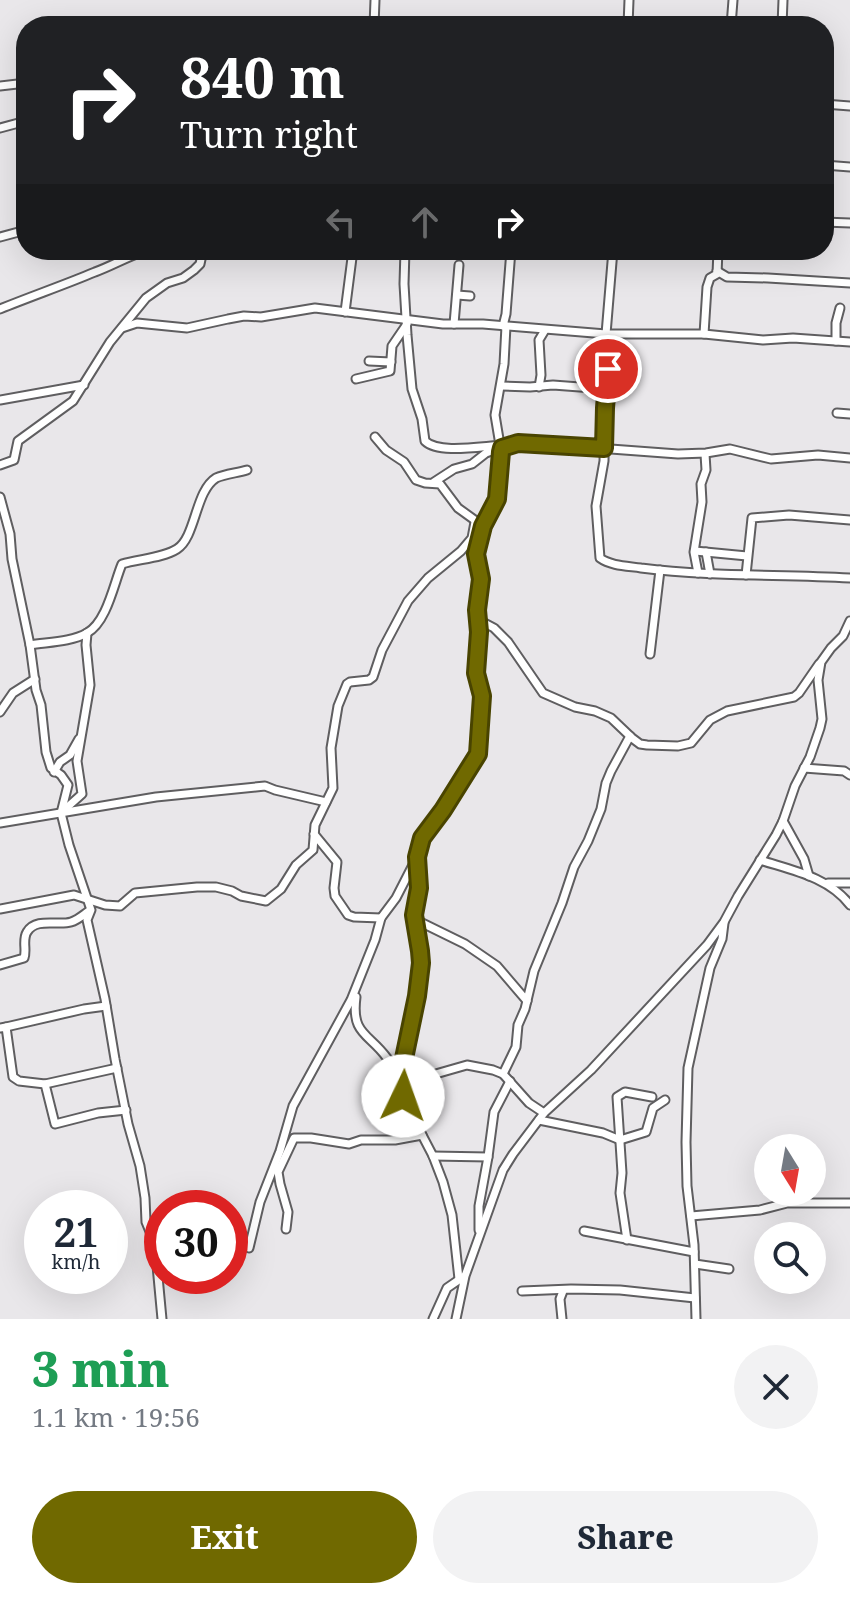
<!DOCTYPE html>
<meta charset="utf-8">
<style>
:root{--surface:#fff;--page:#f2f2f3;--text:#1f2937;--muted:#747a83;--accent:#706900}
body{margin:0;font-family:"Noto Serif",serif;background:var(--page);color:var(--text);height:100vh;display:flex;flex-direction:column;font-size:30px;white-space:nowrap}
*{box-sizing:border-box;margin:0}
p{font-size:26px;color:var(--muted)}
.icon{flex:none;width:44px;height:44px;fill:none;stroke:currentColor;stroke-width:2;stroke-linecap:round;stroke-linejoin:round}
.map{position:relative;height:1319px;overflow:hidden}
.panel{display:flex;flex-direction:column;background:var(--surface);flex:1}
.panel>*{flex:none}
.hud{position:absolute;left:16px;top:16px;width:818px;height:244px;border-radius:32px;box-shadow:0 8px 32px #0002;background:#202124;color:#fff;overflow:hidden}
.needle{width:52px;rotate:169deg}
.buttons{position:absolute;left:754px;top:1134px;display:grid;gap:16px}
.buttons a{display:grid;place-items:center;width:72px;height:72px;border-radius:50%;background:var(--surface);box-shadow:0 8px 32px #0002;font-size:40px}
.speed{position:absolute;left:24px;top:1190px;display:flex;gap:16px;font-size:40px;font-weight:700;text-align:center}
.speed>*{display:grid;place-content:center;width:104px;height:104px;border-radius:50%;background:var(--surface);box-shadow:0 8px 32px #0002;line-height:1}
.speed small{font-size:20px;font-weight:400}
.speed .limit{border:12px solid #d22;background:#fff;color:#111}
.pin{position:absolute;display:grid;place-items:center;width:68px;height:68px;color:#fff;margin:-34px;border:4px solid #fff;border-radius:50%;box-shadow:0 2px 8px #0007}
.me{position:absolute;width:88px;margin:-44px;rotate:3deg;stroke-linejoin:round;filter:drop-shadow(0 0 6px #0008)}
.turn{display:flex;align-items:center;gap:28px;height:168px;padding:0 32px;font-size:36px}
.turn .icon{width:104px;height:104px;stroke-width:2.5}
.turn b{display:block;font-size:56px;line-height:68px}
.lanes{display:flex;align-items:center;height:76px;padding:0 32px;background:#0003;justify-content:center;gap:40px;direction:ltr}
.lanes .off{opacity:.35}
.round{display:grid;place-items:center;flex:none;width:84px;height:84px;border-radius:42px;background:var(--page)}
.overview{display:flex;align-items:center;justify-content:space-between;height:136px;padding:0 32px}
h1{font-size:48px;font-weight:800;line-height:60px;color:#1e9e55}
.button{display:flex;gap:16px;margin-top:auto;padding:16px 32px}
.button a{flex:1;height:92px;border-radius:48px;background:var(--accent);color:#fff;font-size:32px;font-weight:800;line-height:92px;text-align:center}
.button a+a{background:var(--page);color:var(--text)}
.map>svg:first-child{display:block}
.lines{fill:none;stroke-linecap:round;stroke-linejoin:round}
.minor-casing{stroke:#5f5e60;stroke-width:11}
.minor{stroke:#fff;stroke-width:7}
.route-casing{stroke:#494400;stroke-width:20}
.route{stroke:#706900;stroke-width:14}
</style>
<div class="map">
<svg width="850" height="1319" viewBox="0 0 850 1319">
<rect width="100%" height="100%" fill="#e9e7ea"/>
<g class="lines">
<!-- minor casing -->
<g class="minor-casing">
<g id="minor">
<polyline points="374,23 422,26"/>
<polyline points="374,26 375,0"/>
<polyline points="628,26 629,0"/>
<polyline points="731,26 733,0"/>
<polyline points="782,26 783,0"/>
<polyline points="0,86 26,83"/>
<polyline points="824,104 850,106"/>
<polyline points="0,128 26,121"/>
<polyline points="824,165 850,167"/>
<polyline points="824,222 850,223"/>
<polyline points="0,237 26,230"/>
<path d="M405,250L404,284L407,335L412,389L422,419L425,441C439,455 487,445 507,445"/>
<path d="M613,250L606,334L608,369L605,408L604,461L596,506L600,558C611,566 628,566 641,568C711,577 780,574 850,578"/>
<polyline points="717,271 727,277 768,278 850,283"/>
<polyline points="457,295 470,296"/>
<path d="M0,309C32,296 64,285 95,272C114,265 128,256 148,250"/>
<polyline points="345,312 353,250"/>
<polyline points="454,324 459,265"/>
<polyline points="503,326 506,314 511,250"/>
<polyline points="122,328 137,323 187,328 228,319 244,316 261,317 315,308 443,324 483,324 606,334 704,334 763,340 793,338 850,342"/>
<polyline points="704,334 707,287 710,278 717,274 718,250"/>
<polyline points="836,341 836,323 840,308"/>
<polyline points="369,361 391,362"/>
<polyline points="356,379 390,371 392,346 407,324"/>
<polyline points="501,386 530,387 553,385 593,388 608,384"/>
<polyline points="539,387 541,375 539,340 545,330"/>
<polyline points="0,400 84,385"/>
<polyline points="837,413 850,414"/>
<polyline points="375,437 386,450 404,462 416,480 425,483 440,484 458,508 476,521"/>
<polyline points="500,445 495,415 504,364 506,326"/>
<polyline points="0,465 14,460 18,441 73,401 110,342 146,298 167,283 183,278 194,270 200,264 203,250"/>
<polyline points="434,482 454,469 472,464 486,453 500,448"/>
<polyline points="0,497 10,534 12,559 30,645 36,690 41,705 46,752 51,768 61,775 68,785 61,813 69,845 91,910 87,920 105,999 115,1059 128,1124 140,1166 145,1198 146,1222 153,1239 156,1255 162,1319"/>
<polyline points="695,551 747,556"/>
<polyline points="706,552 710,574"/>
<polyline points="698,573 694,552 702,502 701,484 706,470 705,454"/>
<polyline points="746,575 752,518 789,515 850,520"/>
<polyline points="477,619 494,628 508,642 543,693 575,707 595,711 611,718 632,738 640,744 647,745 678,746 691,743 710,720 727,711 794,697 799,693 819,664"/>
<path d="M30,645C48,642 71,642 87,633C107,622 114,583 122,564C138,559 163,558 177,549C196,537 195,491 216,478C225,474 237,473 247,470"/>
<polyline points="650,654 660,570"/>
<polyline points="0,712 13,693 35,679"/>
<polyline points="804,768 844,771 850,775"/>
<polyline points="54,772 60,762 70,755 79,739"/>
<polyline points="63,811 82,794 77,761 90,685 86,645 87,633"/>
<polyline points="783,821 804,859 809,876"/>
<polyline points="0,823 156,797 265,786 275,790 326,802"/>
<polyline points="314,834 337,862 334,888 335,896 348,915 354,917 381,918"/>
<polyline points="417,860 419,888 414,915 420,951 421,963 417,996 402,1068 400,1083 409,1110 433,1156 443,1182 452,1215 459,1279"/>
<path d="M760,860C791,870 829,877 850,905"/>
<polyline points="828,883 850,883"/>
<polyline points="0,909 74,895 105,905 120,906 135,893 197,887 216,887 232,891 241,896 266,901 281,889 296,865 313,850 315,825 333,788 331,748 338,706 347,684 350,682 369,680 373,677 382,650 408,601 428,578 461,551 472,538 475,522 488,517"/>
<polyline points="414,919 465,944 497,966 527,1001"/>
<path d="M0,965L24,958C27,950 22,940 27,932C36,917 58,926 71,922C78,920 83,915 89,911"/>
<path d="M356,997C351,1035 369,1033 387,1058C393,1064 396,1074 399,1081"/>
<polyline points="6,1027 84,1009 106,1006"/>
<polyline points="0,1028 6,1027 13,1077 19,1081 45,1084 55,1124 98,1113 126,1110"/>
<polyline points="402,1068 432,1075 467,1065 493,1070 503,1074 529,1103 544,1113"/>
<polyline points="503,1074 516,1047 518,1025 525,1009 534,971 562,903 574,867 588,841 601,809 606,783 611,771 630,736"/>
<polyline points="45,1084 117,1068"/>
<polyline points="539,1120 603,1133 620,1140 646,1132 653,1108 665,1100"/>
<polyline points="433,1156 488,1157"/>
<polyline points="691,1216 760,1210 787,1203 850,1203"/>
<polyline points="286,1229 288,1212 280,1184 278,1172 294,1138 311,1138 349,1144 361,1140 395,1140 422,1135"/>
<polyline points="479,1230 479,1206 488,1157 494,1112 510,1081"/>
<polyline points="584,1231 694,1252"/>
<polyline points="627,1240 620,1193 622,1173 617,1097 625,1092 652,1097"/>
<polyline points="249,1248 260,1202 280,1151 293,1106 351,1000 375,940 381,918 396,898 417,857 422,838 443,810 478,754 482,696 476,673 479,632 477,615 481,585 476,554 483,526 497,499 502,448 518,443 530,443 678,454 706,453 730,449 771,459 818,455 850,458"/>
<polyline points="695,1264 729,1269"/>
<polyline points="522,1291 571,1289 620,1290 695,1298"/>
<polyline points="433,1319 447,1288 463,1277"/>
<polyline points="456,1319 465,1276 503,1170 513,1154 544,1113 591,1070 707,945 724,922 738,896 776,835 783,821 795,786 810,757 820,728 822,719 818,680 821,662 831,648 843,636 850,621"/>
<polyline points="562,1319 560,1299 563,1291"/>
<polyline points="696,1319 694,1245 687,1186 686,1142 688,1068 710,968 722,939 724,923"/>
</g>
</g>
<!-- minor -->
<use href="#minor" class="minor"/>
</g>
<g class="lines">
<!-- route casing -->
<g class="route-casing">
<polyline id="route" points="403,1096 400,1083 402,1068 417,996 421,963 420,951 414,915 419,888 417,857 422,838 443,810 478,754 482,696 476,673 479,632 477,610 481,579 476,554 483,526 497,499 501,452 502,448 518,443 604,448 605,408 608,369"/>
</g>
<!-- route -->
<use href="#route" class="route"/>
</g>
</svg>
<div class="buttons">
<a><svg class="needle" viewBox="-14 -14 28 28"><path d="M0-13l5 13h-10z" fill="#e53935"/><path d="M0 13l5-13h-10z" fill="#747a83"/></svg></a>
<a><svg class="icon" aria-label="search" viewBox="0 0 24 24"><circle cx="10" cy="10" r="6"/><path d="M15 15l6 6"/></svg></a>
</div>
<div class="speed"><div>21<small>km/h</small></div><div class="limit">30</div></div>
<div class="pin" style="left:608px;top:369px;background:#d93025"><svg class="icon" aria-label="arrive" viewBox="0 0 24 24"><path d="M6 21V4h12l-3 4 3 4H6"/></svg></div>
<svg class="me" style="left:403px;top:1096px" viewBox="-20 -20 40 40"><circle r="19" fill="#fff"/><path d="M0-13L10 11 0 6-10 11z" fill="#706900"/></svg>
<div class="hud">
<div class="turn"><svg class="icon" aria-label="right" viewBox="0 0 24 24"><path d="M7 20v-9h11M14 6l5 5-5 5"/></svg><div><b>840 m</b>Turn right</div></div>
<div class="lanes"><svg class="icon off" aria-label="left" viewBox="0 0 24 24"><path d="M17 20v-9H6M10 6l-5 5 5 5"/></svg><svg class="icon off" aria-label="ahead" viewBox="0 0 24 24"><path d="M12 20V5M6 11l6-6 6 6"/></svg><svg class="icon" aria-label="right" viewBox="0 0 24 24"><path d="M7 20v-9h11M14 6l5 5-5 5"/></svg></div>
</div>
</div>
<section class="panel">
<div class="overview"><div><h1>3 min</h1><p>1.1 km · 19:56</p></div><a class="round"><svg class="icon" aria-label="close" viewBox="0 0 24 24"><path d="M6 6l12 12M18 6L6 18"/></svg></a></div>
<div class="button"><a>Exit</a><a>Share</a></div>
</section>
